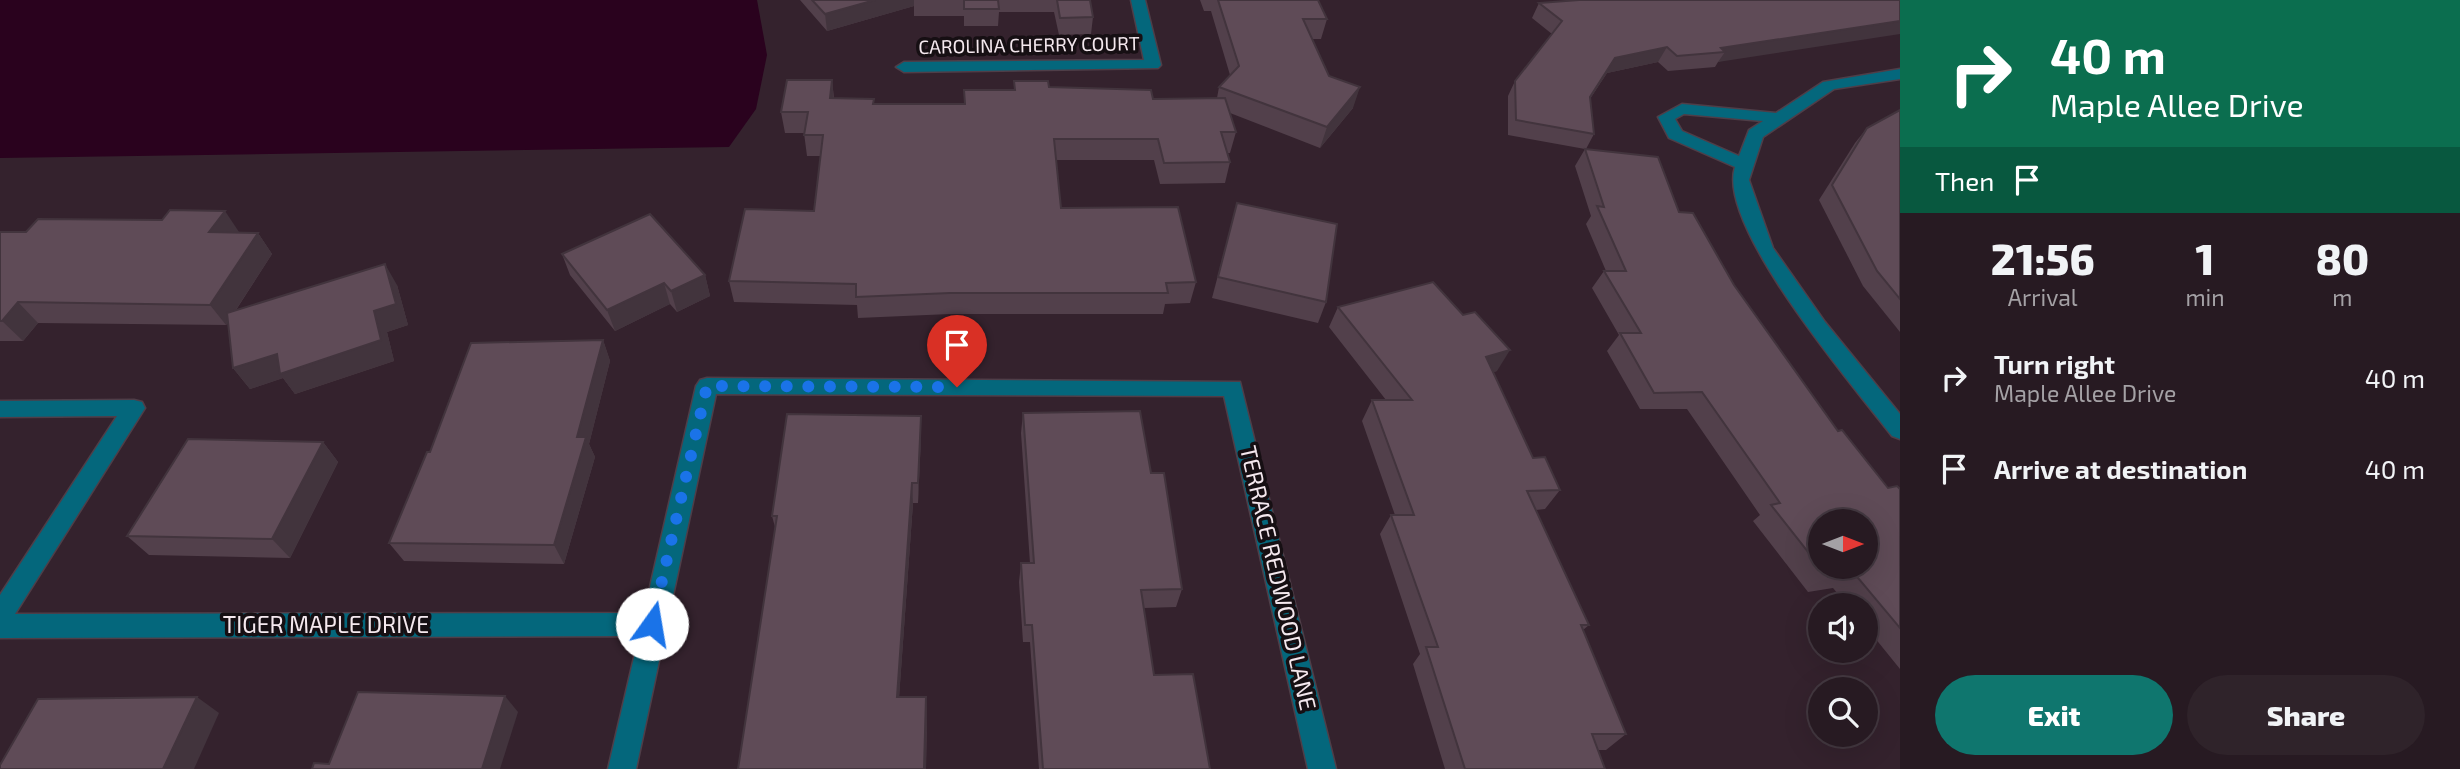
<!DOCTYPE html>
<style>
:root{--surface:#271a22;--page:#2f232a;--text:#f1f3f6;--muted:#a4a1a5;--line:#433840;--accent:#0f766e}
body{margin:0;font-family:"Exo 2",sans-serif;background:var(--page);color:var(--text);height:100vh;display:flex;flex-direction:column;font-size:26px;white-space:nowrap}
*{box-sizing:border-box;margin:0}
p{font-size:23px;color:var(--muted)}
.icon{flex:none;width:38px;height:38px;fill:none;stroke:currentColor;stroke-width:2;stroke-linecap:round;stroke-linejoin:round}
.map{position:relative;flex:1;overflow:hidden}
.side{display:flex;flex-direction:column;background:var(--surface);width:560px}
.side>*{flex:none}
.banner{background:#0b6e4f;color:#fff;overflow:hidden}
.needle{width:46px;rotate:90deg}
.tools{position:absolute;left:1808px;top:509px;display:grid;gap:14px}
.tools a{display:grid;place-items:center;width:70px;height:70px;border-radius:50%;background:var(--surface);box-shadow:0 7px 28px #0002,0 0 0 2px var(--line);font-size:35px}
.pin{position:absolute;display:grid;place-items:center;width:60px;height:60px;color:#fff;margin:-72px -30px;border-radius:50% 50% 50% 0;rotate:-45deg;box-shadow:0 0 7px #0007}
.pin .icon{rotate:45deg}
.me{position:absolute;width:77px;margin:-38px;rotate:13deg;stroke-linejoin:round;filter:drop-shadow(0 0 5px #0008)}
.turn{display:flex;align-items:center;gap:24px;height:147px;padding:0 35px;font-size:32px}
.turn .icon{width:91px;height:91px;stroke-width:2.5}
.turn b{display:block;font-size:49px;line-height:60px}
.then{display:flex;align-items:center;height:66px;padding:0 35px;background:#0003;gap:14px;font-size:26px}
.eta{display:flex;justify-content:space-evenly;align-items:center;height:119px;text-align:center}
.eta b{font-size:42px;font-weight:800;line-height:49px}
.cta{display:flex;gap:14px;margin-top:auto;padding:14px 35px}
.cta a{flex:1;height:80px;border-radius:42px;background:var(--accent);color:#fff;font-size:28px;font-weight:800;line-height:80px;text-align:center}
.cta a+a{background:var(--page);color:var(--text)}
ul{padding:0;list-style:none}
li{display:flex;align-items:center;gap:21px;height:91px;padding:0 35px}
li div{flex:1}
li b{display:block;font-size:26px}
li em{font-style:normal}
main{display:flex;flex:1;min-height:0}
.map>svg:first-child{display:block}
.water{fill:#2a021e}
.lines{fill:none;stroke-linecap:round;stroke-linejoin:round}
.street-casing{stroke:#4f3e48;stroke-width:3}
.street{fill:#04677c;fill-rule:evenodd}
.wall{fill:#52404b}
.shaded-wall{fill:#42343d}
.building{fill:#5f4b57;stroke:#42343d;stroke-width:2}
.route{stroke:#1a73e8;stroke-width:12;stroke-dasharray:0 21.6}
.labels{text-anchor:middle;stroke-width:7;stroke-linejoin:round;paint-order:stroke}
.far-street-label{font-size:19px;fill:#f4e8ee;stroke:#160f13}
.street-label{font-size:23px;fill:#f4e8ee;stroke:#160f13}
</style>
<main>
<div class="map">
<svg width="1900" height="769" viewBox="0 0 1900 769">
<rect width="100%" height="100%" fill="#34222d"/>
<!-- water -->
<polygon class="water" points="0,0 757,0 767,55 756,109 729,147 0,158"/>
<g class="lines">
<!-- street casing -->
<g class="street-casing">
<g id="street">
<polygon points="1131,0 1145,0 1161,65 1158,68 904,72 896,67 904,62 1144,60"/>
<path d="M1900,69V79L1834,89L1763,137L1749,180L1773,248L1825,322L1900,414V439L1892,436C1854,387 1716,226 1735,167L1669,138L1658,117L1682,104L1776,113L1823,82ZM1684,114L1763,121L1749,130L1739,156L1682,131L1675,119Z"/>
<polygon points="707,378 1240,382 1336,769 1308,769 1224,396 716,394 636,769 608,769 639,636 0,638 0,595 117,416 0,417 0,401 134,400 142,402 145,408 15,614 644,613 696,386 700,380"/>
</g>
</g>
<!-- street -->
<use href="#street" class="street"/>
</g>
<!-- wall -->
<g class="wall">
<polygon points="800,0 1090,0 1093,17 1091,34 1059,35 1054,12 999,12 998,26 964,26 964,16 914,16 914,6 827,31"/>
<polygon points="1200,0 1318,0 1327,19 1321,39 1312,39 1329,76 1353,108 1320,148 1230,113 1236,132 1230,153 1228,153 1230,162 1225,183 1160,184 1154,160 1056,160 1061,208 1196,282 1190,303 1165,304 1163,314 950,314 858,318 857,305 734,302 729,281 814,211 821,156 807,156 804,133 785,133 781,112 832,80 834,98 874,104 964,104 964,90 1014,90 1014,81 1049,87 1153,99 1217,98 1219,87 1230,75 1211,11 1204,11"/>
<polygon points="1900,0 1718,62 1715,67 1668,71 1658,62 1607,73 1590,99 1594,134 1586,149 1679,212 1734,285 1838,431 1888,488 1900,489 1900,669 1866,627 1866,606 1848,606 1833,588 1808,592 1753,521 1760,515 1687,409 1640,409 1607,351 1619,335 1592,288 1604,271 1606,271 1586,224 1591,216 1575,166 1585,149 1508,135 1508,96 1515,81 1552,34 1532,18 1539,3"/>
<polygon points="1900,110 1900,332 1863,286 1819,200 1855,143 1867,128"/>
<polygon points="1237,203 1326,302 1318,323 1212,298"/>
<polygon points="0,232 239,232 258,233 272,254 236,310 397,285 408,325 387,332 394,361 295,394 283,378 250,389 233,368 228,323 226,325 38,323 23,341 0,341"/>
<polygon points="562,254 705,275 710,296 677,312 670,304 615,331 570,275"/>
<polygon points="1338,307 1497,371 1493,372 1533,458 1560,490 1545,509 1536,510 1589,625 1583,630 1626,734 1606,750 1598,750 1605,769 1445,769 1413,664 1420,654 1380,534 1391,515 1395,515 1362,421 1372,400 1386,400 1329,327"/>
<polygon points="603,340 610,361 589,444 595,457 564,564 404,561 389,543 430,452"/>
<polygon points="1023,413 1151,473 1182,589 1176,607 1144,608 1154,675 1210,769 1039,769 1030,642 1023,642 1019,582 1021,563 1030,563 1021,433"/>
<polygon points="921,436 918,503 913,503 899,697 926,697 927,714 926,769 738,769 775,527 772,516"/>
<polygon points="323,442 338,462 290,558 149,555 127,536"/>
</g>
<!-- shaded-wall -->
<g class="shaded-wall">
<polygon points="875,0 914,0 914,6 827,31 825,14"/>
<polygon points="1900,21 1900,34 1718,62 1725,52 1721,48"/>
<polygon points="1667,47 1658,62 1607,73 1581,112 1590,97 1615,58"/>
<polygon points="832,80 834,101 830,98"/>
<polygon points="1360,87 1353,108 1320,148 1327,127"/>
<polygon points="225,211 239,232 225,253 209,232"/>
<polygon points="258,233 272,254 226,325 210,305"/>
<polygon points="385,264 397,285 408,325 387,332 394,361 295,394 283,378 250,389 233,368 374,311"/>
<polygon points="705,275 710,296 677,312 671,291"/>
<polygon points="664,283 670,304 615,331 607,310"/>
<polygon points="18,302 38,323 23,341 2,321"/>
<polygon points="603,340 610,361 589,444 595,457 564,564 554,545 577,437"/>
<polygon points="1510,350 1497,371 1474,378 1486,357"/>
<polygon points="921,416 921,436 918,503 918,483"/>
<polygon points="323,442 338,462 290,558 272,539"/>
<polygon points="912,483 913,503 898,713 897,697"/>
<polygon points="505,696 518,712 500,769 482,769"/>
<polygon points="197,697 219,713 194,769 163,769"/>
<polygon points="926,697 927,714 926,769 924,769"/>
</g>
<!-- building -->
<g class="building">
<polygon points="812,0 875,0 825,14"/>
<polygon points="964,0 998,0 999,9 964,9"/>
<polygon points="1057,0 1090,0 1093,17 1060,18"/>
<polygon points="1218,0 1318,0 1327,19 1303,19 1329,76 1360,87 1327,127 1219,87 1239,66"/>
<polygon points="1579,0 1900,0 1900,21 1721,48 1725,52 1677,56 1667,47 1615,58 1590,97 1594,134 1516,120 1515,81 1562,21 1539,3"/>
<polygon points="787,80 832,80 830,98 874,99 873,104 965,104 964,90 1015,90 1014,81 1048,81 1049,87 1151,90 1153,99 1225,98 1236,132 1221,132 1230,162 1164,163 1158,139 1054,139 1061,208 1178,207 1196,282 1166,283 1168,293 950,293 856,297 856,284 729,281 745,209 814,211 823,135 804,135 808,112 781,112"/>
<polygon points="1900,110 1900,299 1877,271 1832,185 1867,128"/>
<polygon points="1585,149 1658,157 1679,212 1693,213 1734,285 1838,431 1842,430 1888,488 1897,486 1900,489 1900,628 1854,573 1828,577 1820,567 1866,567 1866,522 1820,522 1820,567 1771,505 1780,503 1702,392 1654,393 1620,333 1641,333 1604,271 1626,271 1597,206 1604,207"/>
<polygon points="1237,203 1337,224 1326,302 1218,277"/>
<polygon points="170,210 225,211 209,232 258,233 210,305 18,302 2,321 0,321 0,232 26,232 38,219 162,220"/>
<polygon points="650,214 705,275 671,291 664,283 607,310 562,254"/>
<polygon points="385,264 396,304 374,311 381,340 280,374 277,354 233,368 227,313"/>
<polygon points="1433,282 1463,315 1475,312 1510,350 1486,357 1533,458 1545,457 1560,490 1527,491 1589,625 1581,625 1626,734 1592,734 1605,769 1465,769 1426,647 1438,647 1391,515 1414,515 1372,400 1412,400 1338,307"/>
<polygon points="603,340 577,437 586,437 554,545 389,543 427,452 430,452 471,343"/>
<polygon points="1140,411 1151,473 1164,473 1182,589 1141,590 1154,675 1193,674 1210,769 1043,769 1032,625 1025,625 1021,563 1034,563 1023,413"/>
<polygon points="787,414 921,416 918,483 912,483 897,697 926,697 924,769 738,769 777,516 772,516"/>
<polygon points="188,439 323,442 272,539 127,536"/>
<polygon points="358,692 505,696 482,769 312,769 314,763 329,764"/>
<polygon points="197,697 163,769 0,769 0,765 38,699"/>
</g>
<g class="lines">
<!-- route -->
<polyline class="route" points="652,624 707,386 957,387"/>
</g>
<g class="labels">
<!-- far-street labels -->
<g class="far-street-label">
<text transform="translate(1029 45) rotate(-1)" y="7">CAROLINA CHERRY COURT</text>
</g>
<!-- street labels -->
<g class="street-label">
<text transform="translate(1278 578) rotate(77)" y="8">TERRACE REDWOOD LANE</text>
<text x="326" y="633">TIGER MAPLE DRIVE</text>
</g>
</g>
</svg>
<div class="tools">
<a><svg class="needle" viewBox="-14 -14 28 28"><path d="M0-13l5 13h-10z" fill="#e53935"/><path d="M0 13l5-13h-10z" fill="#a4a1a5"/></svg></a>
<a><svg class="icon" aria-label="sound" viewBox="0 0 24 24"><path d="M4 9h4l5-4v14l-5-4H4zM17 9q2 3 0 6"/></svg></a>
<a><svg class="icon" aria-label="search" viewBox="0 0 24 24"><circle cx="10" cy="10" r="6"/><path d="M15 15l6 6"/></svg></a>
</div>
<div class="pin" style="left:957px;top:387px;background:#d93025"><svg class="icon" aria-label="arrive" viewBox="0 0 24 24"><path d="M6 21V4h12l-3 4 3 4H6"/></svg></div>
<svg class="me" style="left:652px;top:624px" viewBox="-20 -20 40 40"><circle r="19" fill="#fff"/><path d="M0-13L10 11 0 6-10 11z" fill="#1a73e8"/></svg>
</div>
<section class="side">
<div class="banner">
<div class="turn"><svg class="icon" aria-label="right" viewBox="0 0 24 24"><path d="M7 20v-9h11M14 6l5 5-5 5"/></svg><div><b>40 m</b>Maple Allee Drive</div></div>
<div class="then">Then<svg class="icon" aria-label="arrive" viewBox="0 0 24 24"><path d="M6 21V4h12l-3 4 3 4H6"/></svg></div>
</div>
<div class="eta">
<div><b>21:56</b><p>Arrival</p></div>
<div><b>1</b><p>min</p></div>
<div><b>80</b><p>m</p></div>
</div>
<ul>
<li><svg class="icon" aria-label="right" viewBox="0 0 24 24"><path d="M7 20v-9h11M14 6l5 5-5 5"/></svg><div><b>Turn right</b><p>Maple Allee Drive</p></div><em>40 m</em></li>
<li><svg class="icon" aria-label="arrive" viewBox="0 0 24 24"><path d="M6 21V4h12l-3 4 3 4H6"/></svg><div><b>Arrive at destination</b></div><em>40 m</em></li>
</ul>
<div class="cta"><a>Exit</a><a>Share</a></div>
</section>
</main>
